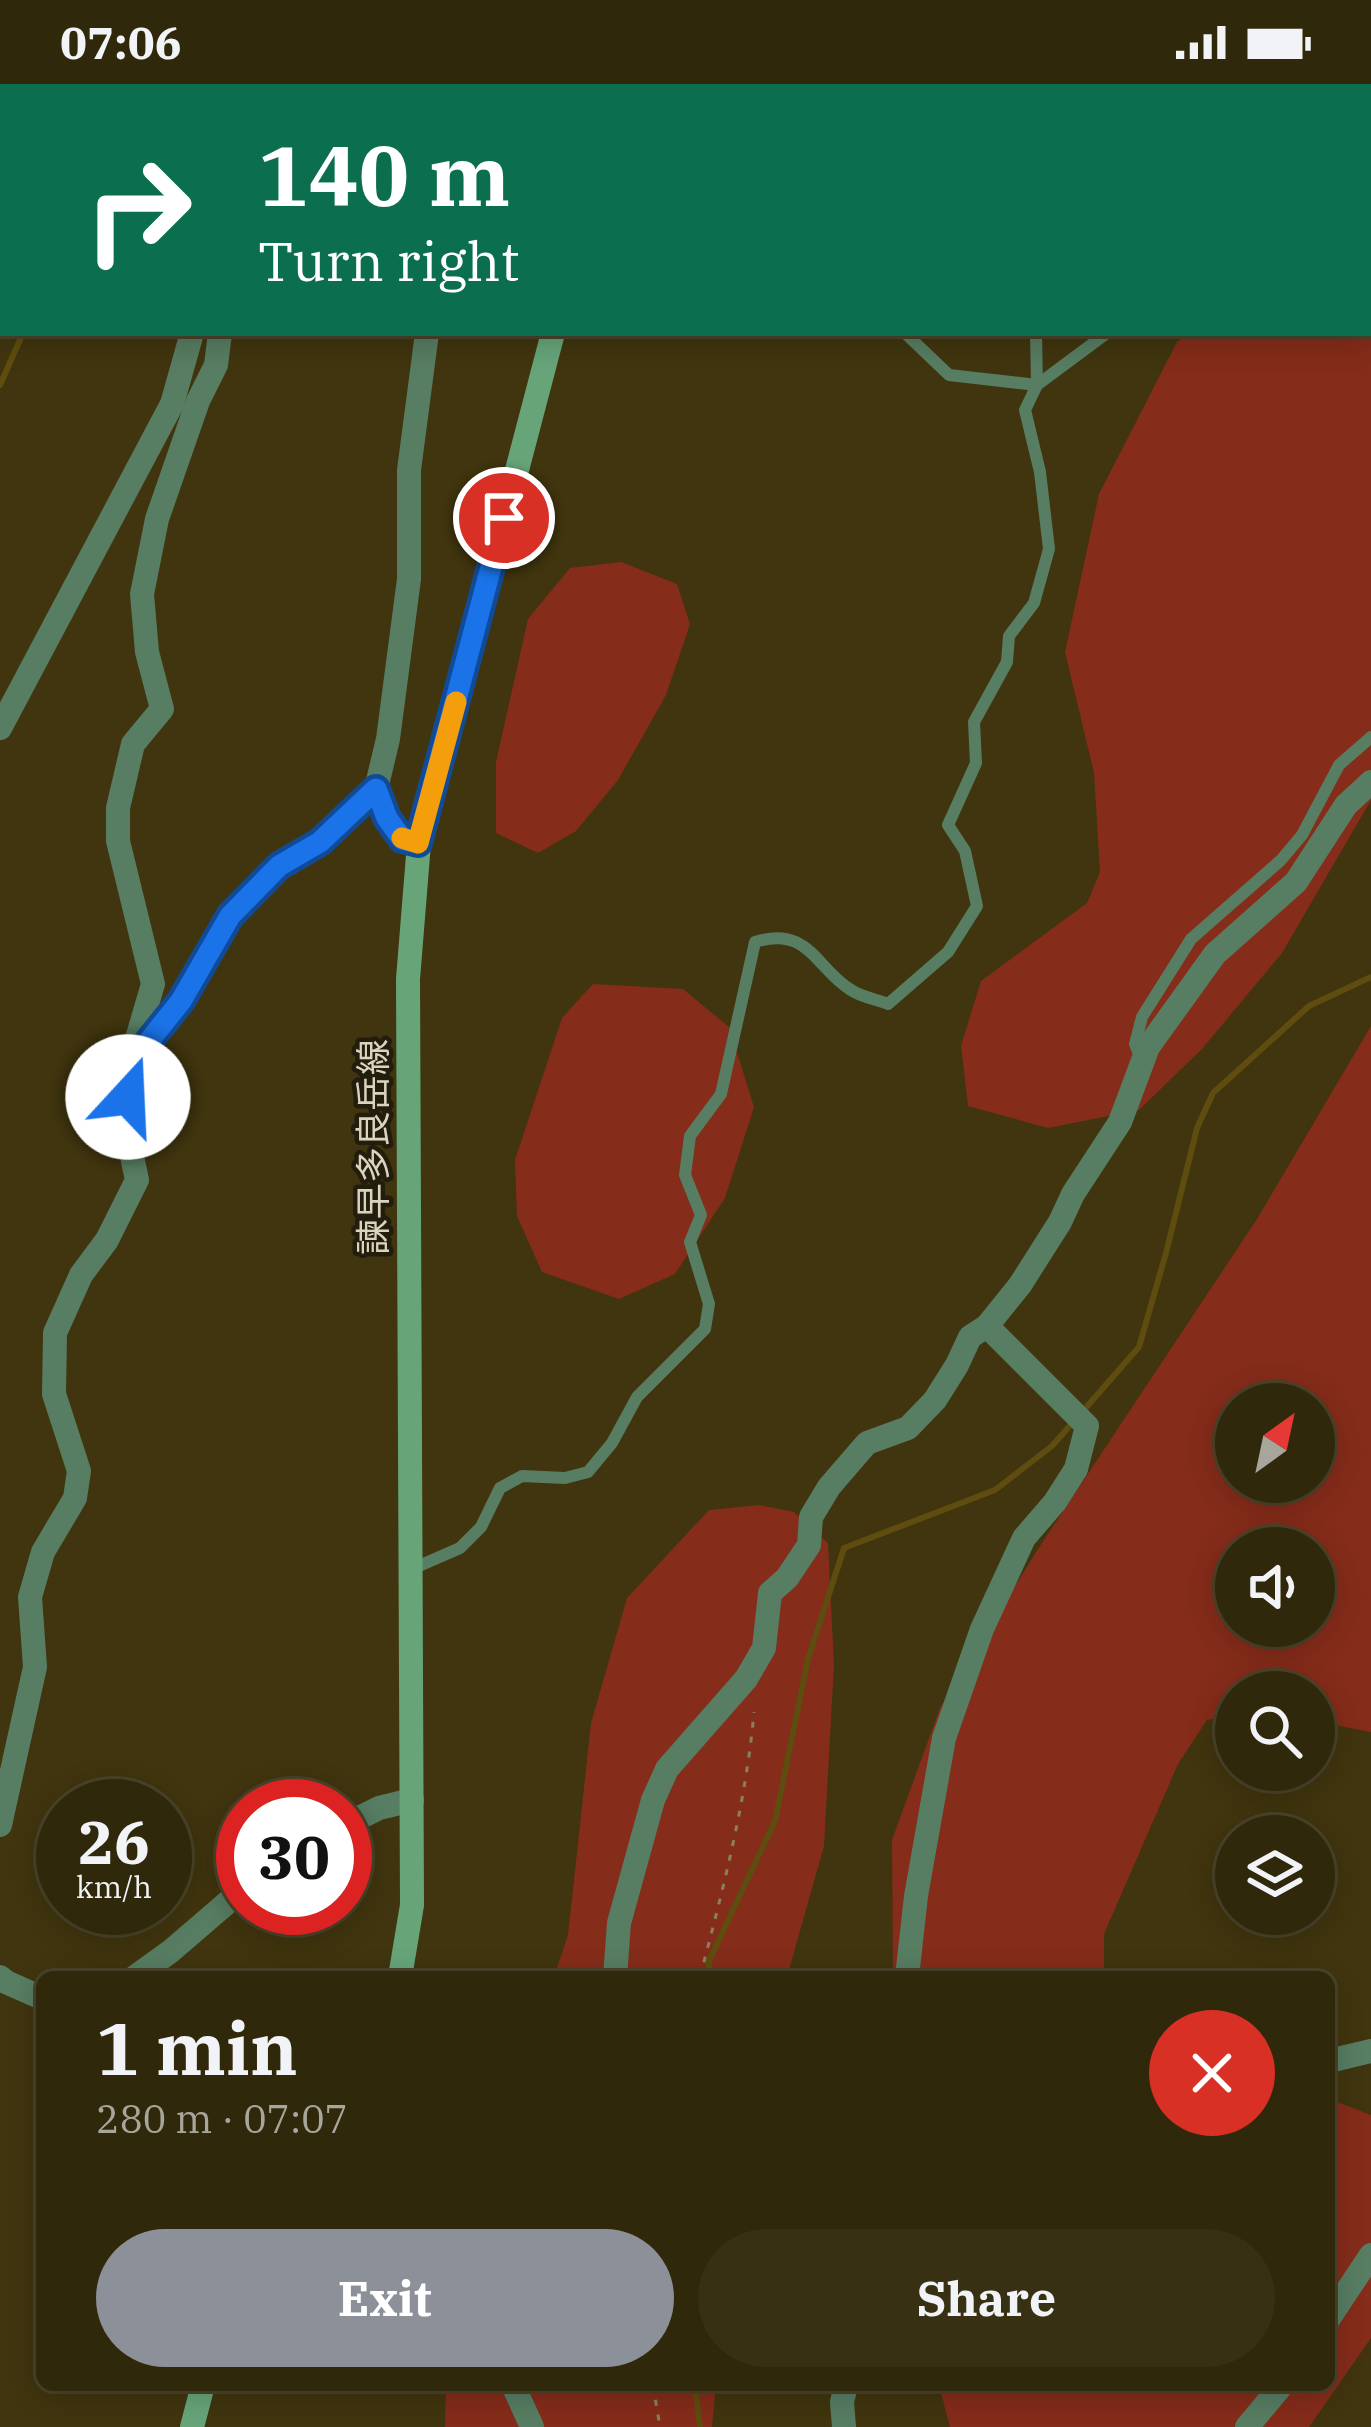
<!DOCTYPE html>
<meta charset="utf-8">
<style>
:root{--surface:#30280a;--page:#383013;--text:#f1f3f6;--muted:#a8a69c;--line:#4b442b;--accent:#8c9099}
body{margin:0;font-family:"IBM Plex Serif","Noto Sans JP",serif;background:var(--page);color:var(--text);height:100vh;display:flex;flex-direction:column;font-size:45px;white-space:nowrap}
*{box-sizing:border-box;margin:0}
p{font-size:39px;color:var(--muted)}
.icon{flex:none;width:66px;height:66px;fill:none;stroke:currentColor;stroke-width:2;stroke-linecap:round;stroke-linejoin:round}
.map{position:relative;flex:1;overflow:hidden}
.sheet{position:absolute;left:36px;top:1887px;width:1299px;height:420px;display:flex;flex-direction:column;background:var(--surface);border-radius:18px;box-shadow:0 6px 30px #0003,0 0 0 3px var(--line)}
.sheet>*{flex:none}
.banner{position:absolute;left:0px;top:0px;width:1371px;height:252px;box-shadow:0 6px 30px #0003,0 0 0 3px var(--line);background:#0b6e4f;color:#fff;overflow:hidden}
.needle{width:78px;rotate:33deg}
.fabs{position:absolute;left:1215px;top:1299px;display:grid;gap:24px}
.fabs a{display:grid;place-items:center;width:120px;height:120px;border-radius:50%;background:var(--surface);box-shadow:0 6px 30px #0003,0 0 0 3px var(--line);font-size:60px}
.speed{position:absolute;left:36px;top:1695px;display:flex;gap:24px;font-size:60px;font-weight:700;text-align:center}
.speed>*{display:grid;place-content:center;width:156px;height:156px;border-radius:50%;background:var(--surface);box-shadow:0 6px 30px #0003,0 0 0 3px var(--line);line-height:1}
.speed small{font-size:30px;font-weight:400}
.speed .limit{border:18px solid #d22;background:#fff;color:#111}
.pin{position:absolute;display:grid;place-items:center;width:102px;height:102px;color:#fff;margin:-51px;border:6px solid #fff;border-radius:50%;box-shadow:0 3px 12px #0007}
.me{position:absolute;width:132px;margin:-66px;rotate:20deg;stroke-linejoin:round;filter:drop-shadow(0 0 9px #0008)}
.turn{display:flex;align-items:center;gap:42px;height:252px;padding:0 60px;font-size:54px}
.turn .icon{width:156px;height:156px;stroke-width:2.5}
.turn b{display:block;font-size:84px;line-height:102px}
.round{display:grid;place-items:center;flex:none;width:126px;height:126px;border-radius:63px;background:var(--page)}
.overview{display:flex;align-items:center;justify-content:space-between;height:204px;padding:0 60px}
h1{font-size:72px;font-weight:800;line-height:90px}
.primary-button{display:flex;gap:24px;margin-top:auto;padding:24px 60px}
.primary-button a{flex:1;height:138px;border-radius:72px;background:var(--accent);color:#fff;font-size:48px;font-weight:800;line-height:138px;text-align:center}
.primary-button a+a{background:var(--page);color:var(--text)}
.status{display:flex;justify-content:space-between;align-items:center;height:84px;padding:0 60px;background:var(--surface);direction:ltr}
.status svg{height:33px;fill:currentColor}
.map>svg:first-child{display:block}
.green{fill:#852c1a;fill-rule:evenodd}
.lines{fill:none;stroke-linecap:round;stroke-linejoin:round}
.stream{stroke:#5e4d0e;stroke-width:6}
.path{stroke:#888061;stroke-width:3;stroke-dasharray:6 9;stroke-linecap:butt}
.service{stroke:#577d62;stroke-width:12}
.minor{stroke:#577d62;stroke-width:24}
.secondary{stroke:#67a579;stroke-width:24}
.route-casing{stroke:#114b97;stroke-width:30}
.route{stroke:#1a73e8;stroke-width:21}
.slow{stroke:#f59e0b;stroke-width:21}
.labels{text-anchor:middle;stroke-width:9;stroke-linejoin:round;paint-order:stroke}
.street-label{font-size:36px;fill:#dad4bf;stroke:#221d0d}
</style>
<div class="status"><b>07:06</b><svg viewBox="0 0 49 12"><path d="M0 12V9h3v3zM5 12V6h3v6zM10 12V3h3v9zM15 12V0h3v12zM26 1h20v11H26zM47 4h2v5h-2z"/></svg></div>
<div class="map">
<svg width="1371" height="2343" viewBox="0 0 1371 2343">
<rect width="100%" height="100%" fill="#40350e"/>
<!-- green -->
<g class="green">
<polygon points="1368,170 1371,170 1371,716 1282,869 1202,965 1139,1026 1048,1044 968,1022 961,962 981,897 1087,819 1100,788 1094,689 1065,568 1099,410 1177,258 1188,249 1368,249"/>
<polygon points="621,478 677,500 690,540 666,611 618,696 576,747 538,769 496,749 496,678 528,535 570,484"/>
<polygon points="593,900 683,905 729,943 754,1023 725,1114 675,1190 619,1215 542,1188 517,1132 515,1076 562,934"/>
<path d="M1371,942V1648L1314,1637V1608H1236V1630L1207,1636L1178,1680L1104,1850V1893H893L892,1756L940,1624L1036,1468L1257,1135ZM1236,1320H1314V1398H1236ZM1236,1464H1314V1542H1236Z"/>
<polygon points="759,1421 794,1428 828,1459 834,1581 824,1762 787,1893 554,1893 568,1851 591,1639 627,1514 709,1426"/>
<polygon points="1329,2015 1371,2031 1371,2254 1309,2343 950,2343 939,2301 1329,2301"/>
<polygon points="446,2301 716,2301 712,2343 445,2343"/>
</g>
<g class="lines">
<!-- stream -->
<g class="stream">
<polyline points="124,3 125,0"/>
<polyline points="0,301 23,249"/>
<polyline points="1083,1327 1139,1263 1166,1169 1197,1044 1213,1009 1309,922 1371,893"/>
<polyline points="709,1893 709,1877 775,1737 808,1575 844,1464 995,1406 1052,1362 1074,1337"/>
<polyline points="695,2301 700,2343"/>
</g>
<!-- path -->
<g class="path">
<polyline points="45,3 46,0"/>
<polyline points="0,196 3,191"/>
<path d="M700,1893C723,1805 746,1718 754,1628"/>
<polyline points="653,2301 660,2343"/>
</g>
<!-- service -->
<g class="service">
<polyline points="884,3 885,0"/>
<polyline points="1052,3 1052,0"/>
<polyline points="1368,138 1371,136"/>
<polyline points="905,249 949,291 1037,301 1107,249"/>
<polyline points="1140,972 1135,960 1142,933 1191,855 1281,776 1302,751 1339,681 1371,653"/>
<path d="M412,1485L460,1464L481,1443L500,1404L522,1392L565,1394L588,1388L612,1359L637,1313L705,1245L709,1220L690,1158L701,1131L685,1091L690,1052L721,1010L755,858C809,841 816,885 851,906C861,913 876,915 888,920L948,868L977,822L965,767L948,741L976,679L974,638L1007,578L1009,552L1034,519L1049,465L1040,388L1025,326L1037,301L1036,249"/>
</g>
<!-- minor -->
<g class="minor">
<polyline points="236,3 237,0"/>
<polyline points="432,3 433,0"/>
<polyline points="0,644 172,320 192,249"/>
<polyline points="376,705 388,655 409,495 409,386 427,249"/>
<polyline points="138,971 181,917 230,832 279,782 320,757 376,705 387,734 402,755 419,759"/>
<polyline points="0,1741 35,1583 30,1513 43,1468 75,1414 79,1387 54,1310 55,1249 81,1191 107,1156 137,1096 126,1044 129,982 153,900 118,757 118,724 133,660 162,625 147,568 142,510 157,435 198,317 216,281 220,249"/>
<polyline points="345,1741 379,1724 412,1716"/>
<polyline points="0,1893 6,1898 42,1914"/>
<polyline points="135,1893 171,1867 243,1805"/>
<polyline points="615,1893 619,1839 653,1716 667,1685 746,1595 764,1564 770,1509 787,1494 809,1461 811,1433 829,1403 867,1359 908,1344 935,1316 957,1281 970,1253 987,1242 1020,1201 1060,1138 1073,1110 1120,1038 1148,963 1215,870 1296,798 1346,721 1371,698"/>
<polyline points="907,1893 916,1812 944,1654 982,1545 1024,1454 1055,1418 1076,1385 1087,1342 987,1242"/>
<polyline points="1329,1977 1371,1967"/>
<polyline points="1329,2234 1371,2171"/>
<polyline points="513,2301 532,2343"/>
<polyline points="844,2343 842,2318 846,2301"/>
<polyline points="1247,2343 1282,2301"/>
</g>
<!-- secondary -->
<g class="secondary">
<polyline points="617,3 618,0"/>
<polyline points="400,1893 412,1821 408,895 419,759 553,249"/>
<polyline points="192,2343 203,2301"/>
</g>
</g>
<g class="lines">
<!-- route casing -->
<g class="route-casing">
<polyline id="route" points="128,1013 129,982 181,917 230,832 279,782 320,758 376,705 387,734 402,755 418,759 504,434"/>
</g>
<!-- route -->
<use href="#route" class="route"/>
<!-- slow -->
<polyline class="slow" points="402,754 418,759 456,618"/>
</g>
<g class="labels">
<!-- street labels -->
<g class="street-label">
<text transform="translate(373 1063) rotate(-90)" y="13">諫早多良岳線</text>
</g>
</g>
</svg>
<div class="fabs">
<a><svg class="needle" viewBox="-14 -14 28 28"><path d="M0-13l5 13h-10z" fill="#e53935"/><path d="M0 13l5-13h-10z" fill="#a8a69c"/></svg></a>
<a><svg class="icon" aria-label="sound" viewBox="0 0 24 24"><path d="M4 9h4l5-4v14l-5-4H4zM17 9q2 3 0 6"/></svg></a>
<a><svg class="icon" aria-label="search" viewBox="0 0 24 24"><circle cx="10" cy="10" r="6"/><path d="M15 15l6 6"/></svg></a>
<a><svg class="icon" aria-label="layers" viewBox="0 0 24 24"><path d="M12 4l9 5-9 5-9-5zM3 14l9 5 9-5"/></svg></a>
</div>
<div class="speed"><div>26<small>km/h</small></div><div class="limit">30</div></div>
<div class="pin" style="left:504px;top:434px;background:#d93025"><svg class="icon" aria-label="arrive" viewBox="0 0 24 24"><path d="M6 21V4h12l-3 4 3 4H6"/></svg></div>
<svg class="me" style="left:128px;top:1013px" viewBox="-20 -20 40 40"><circle r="19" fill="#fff"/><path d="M0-13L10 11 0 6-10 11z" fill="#1a73e8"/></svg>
<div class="banner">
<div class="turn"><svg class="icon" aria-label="right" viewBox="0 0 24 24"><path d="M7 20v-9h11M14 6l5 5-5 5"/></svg><div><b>140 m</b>Turn right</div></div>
</div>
<section class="sheet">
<div class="overview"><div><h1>1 min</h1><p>280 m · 07:07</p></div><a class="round" style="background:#d93025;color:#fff"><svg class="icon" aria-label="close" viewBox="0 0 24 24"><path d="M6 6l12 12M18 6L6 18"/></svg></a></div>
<div class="primary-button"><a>Exit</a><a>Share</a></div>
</section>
</div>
